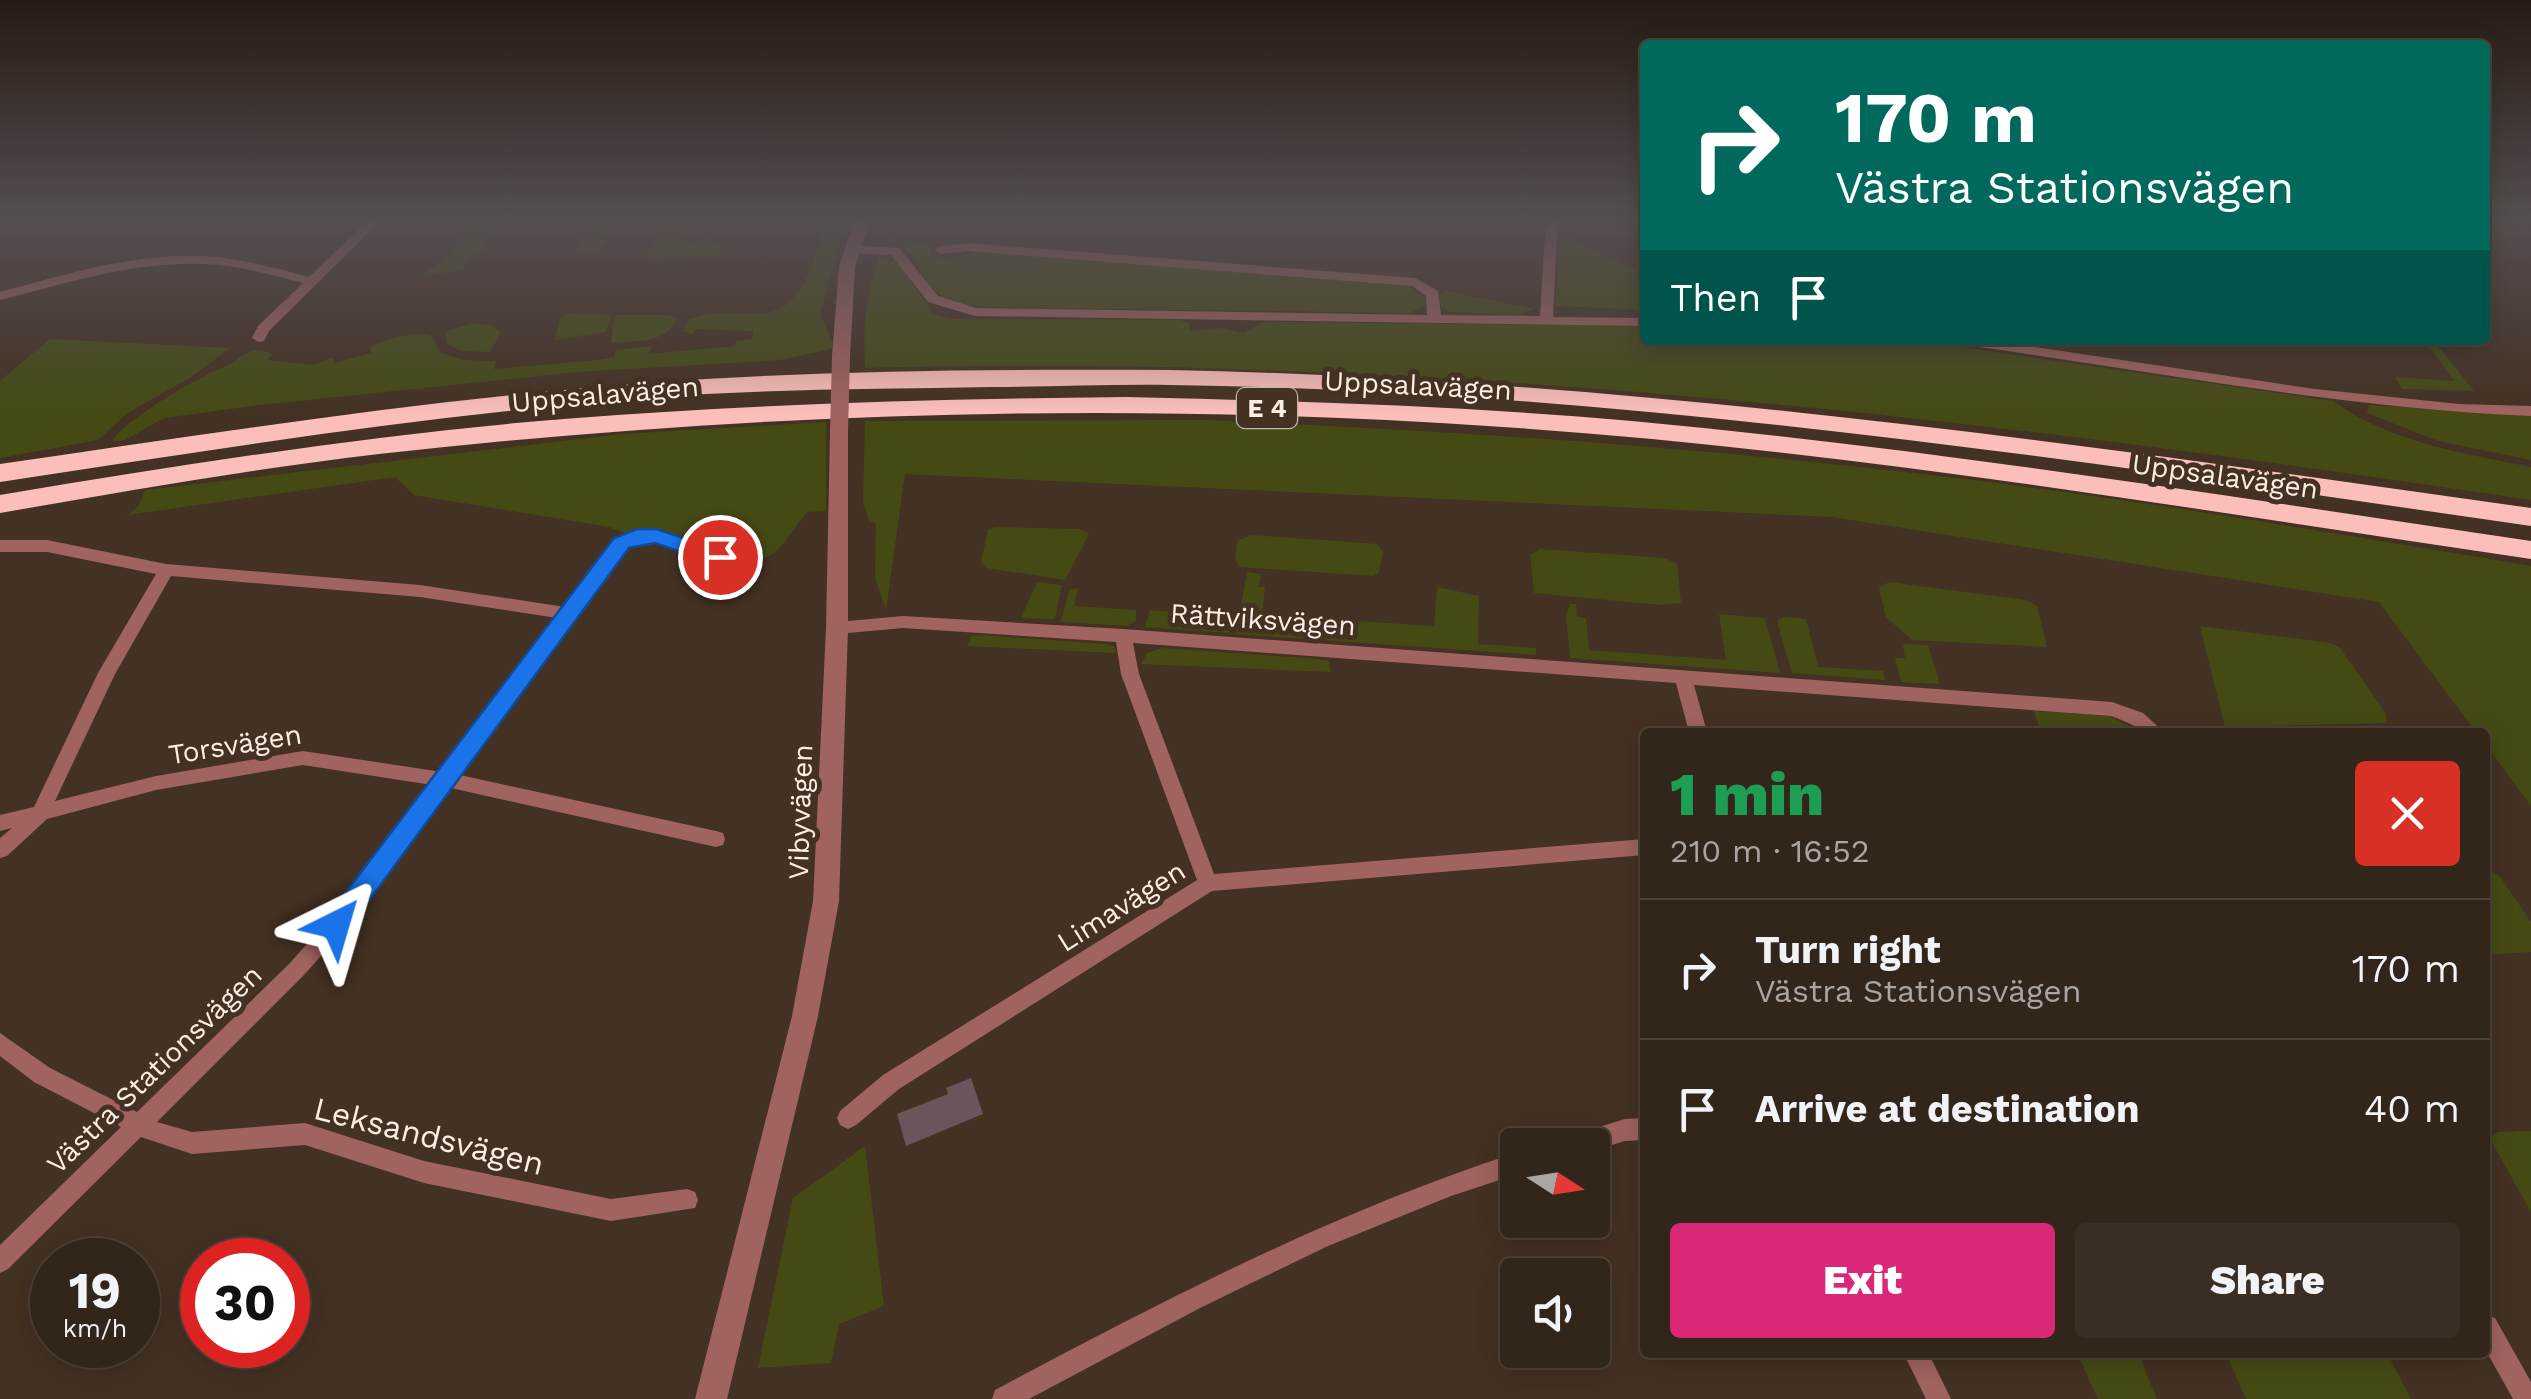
<!DOCTYPE html>
<meta charset="utf-8">
<style>
:root{--surface:#32251a;--page:#3a2d23;--text:#f1f3f6;--muted:#a8a5a2;--line:#4d4239;--accent:#db2777}
body{margin:0;font-family:"Work Sans",sans-serif;background:var(--page);color:var(--text);height:100vh;display:flex;flex-direction:column;font-size:38px;white-space:nowrap}
*{box-sizing:border-box;margin:0}
p{font-size:32px;color:var(--muted)}
.icon{flex:none;width:55px;height:55px;fill:none;stroke:currentColor;stroke-width:2;stroke-linecap:round;stroke-linejoin:round}
.map{position:relative;flex:1;overflow:hidden}
.side{position:absolute;left:1640px;top:728px;width:850px;height:630px;display:flex;flex-direction:column;background:var(--surface);border-radius:10px;box-shadow:0 5px 25px #0003,0 0 0 2px var(--line)}
.side>*{flex:none}
.top-card{position:absolute;left:1640px;top:40px;width:850px;height:305px;border-radius:10px;box-shadow:0 5px 25px #0003,0 0 0 2px var(--line);background:#00695c;color:#fff;overflow:hidden}
.needle{width:65px;rotate:102deg}
.buttons{position:absolute;left:1500px;top:1128px;display:grid;gap:20px}
.buttons a{display:grid;place-items:center;width:110px;height:110px;border-radius:10px;background:var(--surface);box-shadow:0 5px 25px #0003,0 0 0 2px var(--line);font-size:50px}
.speed{position:absolute;left:30px;top:1238px;display:flex;gap:20px;font-size:50px;font-weight:700;text-align:center}
.speed>*{display:grid;place-content:center;width:130px;height:130px;border-radius:50%;background:var(--surface);box-shadow:0 5px 25px #0003,0 0 0 2px var(--line);line-height:1}
.speed small{font-size:25px;font-weight:400}
.speed .limit{border:15px solid #d22;background:#fff;color:#111}
.pin{position:absolute;display:grid;place-items:center;width:85px;height:85px;color:#fff;margin:-42px;border:5px solid #fff;border-radius:50%;box-shadow:0 2px 10px #0007}
.me{position:absolute;width:110px;margin:-55px;rotate:40deg;stroke-linejoin:round;filter:drop-shadow(0 0 8px #0008)}
.turn{display:flex;align-items:center;gap:35px;height:210px;padding:0 30px;font-size:45px}
.turn .icon{width:130px;height:130px;stroke-width:2.5}
.turn b{display:block;font-size:70px;line-height:85px}
.then{display:flex;align-items:center;height:95px;padding:0 30px;background:#0003;gap:20px;font-size:38px}
.round{display:grid;place-items:center;flex:none;width:105px;height:105px;border-radius:10px;background:var(--page)}
.head{display:flex;align-items:center;justify-content:space-between;height:170px;padding:0 30px}
h1{font-size:60px;font-weight:800;line-height:75px;color:#1e9e55}
.primary-button{display:flex;gap:20px;margin-top:auto;padding:20px 30px}
.primary-button a{flex:1;height:115px;border-radius:10px;background:var(--accent);color:#fff;font-size:40px;font-weight:800;line-height:115px;text-align:center}
.primary-button a+a{background:var(--page);color:var(--text)}
ul{padding:0;list-style:none}
li{display:flex;align-items:center;gap:30px;height:140px;padding:0 30px;border-top:2px solid var(--line)}
li div{flex:1}
li b{display:block;font-size:38px}
li em{font-style:normal}
.map>svg:first-child{display:block}
.green{fill:#454a15}
.building{fill:#6c545c}
.lines{fill:none;stroke-linecap:round;stroke-linejoin:round}
.minor{fill:#a06360;fill-rule:evenodd}
.tertiary{fill:#a06360;fill-rule:evenodd}
.motorway{fill:#fbbebb;fill-rule:evenodd}
.tertiary-bridge{stroke:#a06360;stroke-width:18}
.route{fill:#1a73e8;stroke:#114b97;stroke-width:2.5}
.labels{text-anchor:middle;stroke-width:10;stroke-linejoin:round;paint-order:stroke}
.shield{fill:#433123;stroke:#c3b5ab;stroke-width:2.5}
.shield-label{font-size:25px;font-weight:bold;fill:#faeee5}
.street-label{font-size:28px;fill:#faeee5;stroke:#433123}
.near-street-label{font-size:32px;fill:#faeee5;stroke:#433123}
</style>
<div class="map">
<svg width="2531" height="1399" viewBox="0 0 2531 1399">
<rect width="100%" height="100%" fill="#433123"/>
<!-- green -->
<g class="green">
<polygon points="599,217 625,217 614,228 619,231 615,237 608,237 597,254 573,251"/>
<path d="M847,217L820,314L834,345L831,349L781,360L577,372L260,405L164,418L125,440L113,441C120,422 208,371 229,365C242,356 254,344 272,354L267,360L314,365L333,357L335,363L371,353L370,347C388,338 414,331 432,336L441,353L463,360L496,361L494,369L598,360L614,357L616,350L652,346L648,354L735,346L736,341L752,339L753,331L696,329L693,335L683,331L688,320C743,298 782,344 813,263C819,246 825,235 816,218Z"/>
<polygon points="476,222 497,225 482,251 476,251 462,270 421,277 428,269 434,269"/>
<polygon points="660,234 695,245 707,239 724,246 718,257 645,258"/>
<polygon points="1574,234 1576,243 1645,274 1645,310 1555,306 1562,236"/>
<path d="M886,239L931,245L930,257L947,260L984,250L1406,284L1426,300L1425,305L1410,313L986,307C971,305 952,304 939,294C911,273 929,255 886,239Z"/>
<path d="M879,257L897,262L933,314L953,319L1179,320L1189,323L1190,331L1222,328L1244,333L1263,322L1645,326V340H1911L2333,401C2387,441 2465,454 2531,467V500C1979,417 1424,353 865,368C863,327 865,296 879,257Z"/>
<polygon points="1446,291 1535,309 1516,315 1449,312 1441,307 1439,296"/>
<polygon points="567,314 611,315 606,332 555,340 560,318"/>
<path d="M615,315H669L677,319C667,344 634,341 611,343Z"/>
<polygon points="474,323 492,326 501,332 490,352 461,351 447,344 445,332"/>
<polygon points="50,339 230,348 191,377 126,414 98,440 0,458 0,381"/>
<polygon points="2425,340 2433,340 2474,391 2402,389 2395,377 2454,381"/>
<polygon points="2369,405 2531,416 2531,460 2438,441 2367,413"/>
<path d="M1207,420C1454,431 1701,447 1947,477C2143,500 2337,534 2531,566V806L2485,744V732H2476L2379,602L1832,517L905,474L886,610L875,578L876,524L869,520L863,502L865,421Z"/>
<polygon points="826,422 826,511 807,512 779,549 766,558 755,554 736,558 663,534 646,531 627,534 609,527 414,495 395,477 127,515 139,506 145,490 622,434"/>
<polygon points="995,527 1079,529 1089,534 1065,580 986,568 981,562 988,530"/>
<polygon points="1251,535 1377,544 1383,551 1379,573 1373,576 1240,567 1235,559 1237,541"/>
<polygon points="1540,549 1665,558 1677,564 1681,603 1661,605 1534,593 1530,555"/>
<polygon points="1247,572 1261,574 1259,587 1265,587 1262,615 1434,626 1437,587 1479,596 1478,644 1536,648 1536,655 1236,634"/>
<polygon points="1037,582 1062,585 1055,619 1021,618"/>
<polygon points="1889,582 2026,600 2037,606 2047,647 1912,640 1886,617 1879,588"/>
<polygon points="1078,588 1074,606 1136,610 1136,620 1128,626 1061,622 1069,590"/>
<polygon points="1570,604 1576,604 1577,617 1586,618 1589,650 1726,660 1719,614 1765,618 1780,673 1570,658 1566,616"/>
<polygon points="1150,610 1233,616 1229,633 1145,627"/>
<polygon points="1786,617 1806,619 1818,667 1883,671 1885,680 1792,673 1778,625 1778,619"/>
<polygon points="2200,626 2331,643 2340,648 2385,712 2387,723 2225,727"/>
<polygon points="981,635 1107,644 1115,647 1116,653 967,646 971,636"/>
<polygon points="1903,644 1928,645 1940,684 1901,682 1895,658 1905,658"/>
<polygon points="1162,648 1320,659 1329,661 1331,672 1141,664 1147,653"/>
<polygon points="2034,711 2110,716 2139,732 2041,732"/>
<polygon points="2485,866 2501,878 2531,922 2531,952 2485,955"/>
<polygon points="2531,1131 2531,1212 2490,1139 2498,1132"/>
<polygon points="865,1146 884,1306 839,1324 831,1363 758,1368 793,1198"/>
<polygon points="2077,1353 2138,1353 2157,1399 2098,1399"/>
<polygon points="2226,1353 2387,1353 2411,1399 2246,1399"/>
</g>
<!-- building -->
<polygon class="building" points="971,1078 983,1114 906,1146 897,1114 948,1094 946,1088"/>
<g class="lines">
<!-- minor -->
<g class="minor">
<path d="M371,217H384L269,331L264,341L259,342L252,338L258,326L303,283C271,275 238,265 204,264C134,261 67,283 0,300V292C67,274 134,253 204,256C240,258 275,268 309,277Z"/>
<polygon points="1552,217 1564,217 1557,233 1553,317 1645,318 1645,326 975,316 928,302 891,255 850,253 844,249 850,245 899,248 938,296 976,308 1427,315 1426,296 1412,286 968,251 941,254 935,250 937,247 968,243 1415,278 1438,291 1441,315 1540,316 1545,233"/>
<path d="M1950,340H1988L2315,389L2459,404L2531,406V416C2337,408 2149,370 1957,344Z"/>
<path d="M652,532L692,540L758,564L760,568L752,574C712,561 669,533 627,547L460,775L716,831L723,833L725,839L723,845L716,847L451,788L363,909L303,976L157,1122L192,1132L305,1123L424,1161L611,1199L687,1189L695,1192L698,1200L695,1208L611,1221L424,1183L305,1145L192,1154L141,1137L8,1269L0,1273V1245L121,1127L34,1082L0,1056V1033L50,1068L137,1112L289,964L349,897L432,785L303,765L156,790L47,819L7,856L0,858V838L12,828L0,831V815L34,807L98,673L156,574L47,552H0V540H47L166,564L420,585L565,607L615,539L636,533ZM171,576L420,597L557,618L442,772L303,751L156,776L55,801L115,674Z"/>
<path d="M903,616L1123,629L2112,702L2143,713L2164,732C2143,733 2131,723 2111,716L1694,685L1707,732H1689L1676,683L1133,643L1139,674L1214,874L1645,839V855L1212,891L899,1089L856,1125L848,1129L840,1125L837,1118L840,1111L883,1075L1197,880L1121,674L1116,642L903,628L837,634L829,628L837,622Z"/>
<polygon points="1645,1118 1645,1140 1625,1141 1592,1151 1592,1145 1565,1145 1568,1137 1576,1134 1625,1119"/>
<path d="M1518,1152V1174L1451,1196L1328,1246L1200,1308L1029,1399H992L995,1390C1165,1299 1334,1212 1518,1152Z"/>
<polygon points="2485,1315 2495,1318 2531,1382 2531,1399 2513,1399 2485,1349"/>
<polygon points="1903,1352 1928,1352 1951,1399 1926,1399"/>
</g>
<!-- tertiary -->
<g class="tertiary">
<polygon points="855,217 871,217 855,267 850,356 841,361 832,356 839,267"/>
<polygon points="839,426 848,432 848,628 839,901 818,1016 727,1399 695,1399 792,1016 813,901 826,628 830,432"/>
</g>
<!-- motorway -->
<g class="motorway">
<path d="M1170,370C1626,379 2080,444 2531,508V526C2081,461 1626,391 1171,385C1111,384 1051,387 992,387C877,389 762,389 647,398C430,415 215,449 0,482V464C215,433 431,399 647,383C821,370 997,369 1170,370Z"/>
<path d="M1126,397C1295,401 1463,406 1632,421C1933,449 2232,497 2531,541V559C2190,509 1848,450 1503,427C1128,401 752,412 379,454C252,469 126,491 0,513V495C187,464 375,434 564,419C751,404 938,399 1126,397Z"/>
</g>
<!-- tertiary-bridge -->
<polyline class="tertiary-bridge" points="839,432 841,356"/>
</g>
<!-- sky -->
<linearGradient id="sky" x2="0" y2="1"><stop stop-color="#251b13"/><stop offset="0.53" stop-color="#554e50"/><stop offset="1" stop-color="#554e50" stop-opacity="0"/></linearGradient>
<rect width="2531" height="413" fill="url(#sky)"/>
<!-- route -->
<polygon class="route" points="637,529 656,529 727,552 730,557 720,565 655,543 629,548 345,933 336,937 327,933 323,925 327,917 614,538"/>
<g class="labels">
<!-- shield labels -->
<rect class="shield" x="1237" y="388" width="60" height="40" rx="8"/>
<g class="shield-label">
<text x="1267" y="417">E 4</text>
</g>
<!-- street labels -->
<g class="street-label">
<text transform="translate(1418 385) rotate(3)" y="10">Uppsalavägen</text>
<text transform="translate(605 394) rotate(-5)" y="10">Uppsalavägen</text>
<text transform="translate(2225 476) rotate(8)" y="10">Uppsalavägen</text>
<text transform="translate(1263 619) rotate(4)" y="10">Rättviksvägen</text>
<text transform="translate(235 744) rotate(-9)" y="10">Torsvägen</text>
<text transform="translate(800 812) rotate(-88)" y="10">Vibyvägen</text>
<text transform="translate(1121 906) rotate(-32)" y="10">Limavägen</text>
<text transform="translate(154 1069) rotate(-44)" y="10">Västra Stationsvägen</text>
</g>
<!-- near-street labels -->
<g class="near-street-label">
<text transform="translate(429 1136) rotate(14)" y="11">Leksandsvägen</text>
</g>
</g>
</svg>
<div class="buttons">
<a><svg class="needle" viewBox="-14 -14 28 28"><path d="M0-13l5 13h-10z" fill="#e53935"/><path d="M0 13l5-13h-10z" fill="#a8a5a2"/></svg></a>
<a><svg class="icon" aria-label="sound" viewBox="0 0 24 24"><path d="M4 9h4l5-4v14l-5-4H4zM17 9q2 3 0 6"/></svg></a>
</div>
<div class="speed"><div>19<small>km/h</small></div><div class="limit">30</div></div>
<div class="pin" style="left:720px;top:557px;background:#d93025"><svg class="icon" aria-label="arrive" viewBox="0 0 24 24"><path d="M6 21V4h12l-3 4 3 4H6"/></svg></div>
<svg class="me" style="left:336px;top:925px" viewBox="-20 -20 40 40"><path d="M0-17L14 15 0 8-14 15z" fill="#1a73e8" stroke="#fff" stroke-width="4"/></svg>
<div class="top-card">
<div class="turn"><svg class="icon" aria-label="right" viewBox="0 0 24 24"><path d="M7 20v-9h11M14 6l5 5-5 5"/></svg><div><b>170 m</b>Västra Stationsvägen</div></div>
<div class="then">Then<svg class="icon" aria-label="arrive" viewBox="0 0 24 24"><path d="M6 21V4h12l-3 4 3 4H6"/></svg></div>
</div>
<section class="side">
<div class="head"><div><h1>1 min</h1><p>210 m · 16:52</p></div><a class="round" style="background:#d93025;color:#fff"><svg class="icon" aria-label="close" viewBox="0 0 24 24"><path d="M6 6l12 12M18 6L6 18"/></svg></a></div>
<ul>
<li><svg class="icon" aria-label="right" viewBox="0 0 24 24"><path d="M7 20v-9h11M14 6l5 5-5 5"/></svg><div><b>Turn right</b><p>Västra Stationsvägen</p></div><em>170 m</em></li>
<li><svg class="icon" aria-label="arrive" viewBox="0 0 24 24"><path d="M6 21V4h12l-3 4 3 4H6"/></svg><div><b>Arrive at destination</b></div><em>40 m</em></li>
</ul>
<div class="primary-button"><a>Exit</a><a>Share</a></div>
</section>
</div>
